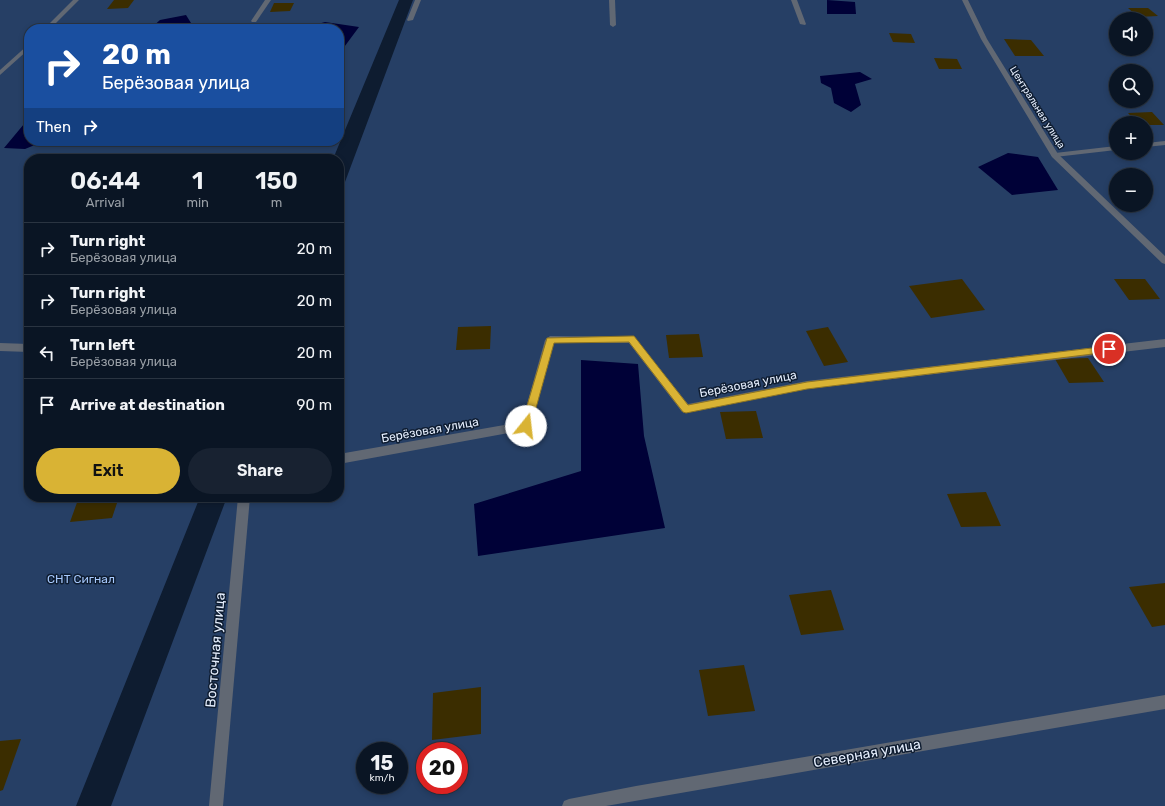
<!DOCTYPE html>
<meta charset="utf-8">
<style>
:root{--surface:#0a1524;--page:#182231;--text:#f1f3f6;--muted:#999fa6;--line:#2a3441;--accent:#d9b334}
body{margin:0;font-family:Rubik,sans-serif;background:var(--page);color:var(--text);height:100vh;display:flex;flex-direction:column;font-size:15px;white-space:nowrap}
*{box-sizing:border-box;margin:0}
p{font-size:13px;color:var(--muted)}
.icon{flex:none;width:22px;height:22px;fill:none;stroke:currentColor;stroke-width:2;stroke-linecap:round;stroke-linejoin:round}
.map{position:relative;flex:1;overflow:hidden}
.panel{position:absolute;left:24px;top:154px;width:320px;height:348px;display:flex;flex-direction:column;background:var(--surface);border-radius:16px;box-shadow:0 2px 6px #0003,0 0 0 1px var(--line)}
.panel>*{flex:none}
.hud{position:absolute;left:24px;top:24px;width:320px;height:122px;border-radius:16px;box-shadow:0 2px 6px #0003,0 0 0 1px var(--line);background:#1a4fa0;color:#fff;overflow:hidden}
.buttons{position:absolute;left:1109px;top:12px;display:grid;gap:8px}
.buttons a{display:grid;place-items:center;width:44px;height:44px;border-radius:50%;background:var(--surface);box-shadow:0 2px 6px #0003,0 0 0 1px var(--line);font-size:20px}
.speed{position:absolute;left:356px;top:742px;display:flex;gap:8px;font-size:20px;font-weight:700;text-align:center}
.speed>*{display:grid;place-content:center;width:52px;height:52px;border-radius:50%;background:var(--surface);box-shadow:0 2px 6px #0003,0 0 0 1px var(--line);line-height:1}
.speed small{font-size:10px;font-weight:400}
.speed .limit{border:6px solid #d22;background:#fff;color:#111}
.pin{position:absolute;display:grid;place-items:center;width:34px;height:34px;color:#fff;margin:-17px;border:2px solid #fff;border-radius:50%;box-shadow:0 1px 4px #0007}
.me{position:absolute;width:44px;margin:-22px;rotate:16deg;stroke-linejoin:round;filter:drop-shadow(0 0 3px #0008)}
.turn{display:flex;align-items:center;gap:14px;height:84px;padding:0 12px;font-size:18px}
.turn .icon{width:52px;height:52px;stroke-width:2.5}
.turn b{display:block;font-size:28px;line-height:34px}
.then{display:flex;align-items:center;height:38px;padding:0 12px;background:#0003;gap:8px;font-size:15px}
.eta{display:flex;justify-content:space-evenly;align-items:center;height:68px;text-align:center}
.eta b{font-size:24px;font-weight:600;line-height:28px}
.primary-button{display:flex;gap:8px;margin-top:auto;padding:8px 12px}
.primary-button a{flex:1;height:46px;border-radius:24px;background:var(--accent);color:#111;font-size:16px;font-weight:600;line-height:46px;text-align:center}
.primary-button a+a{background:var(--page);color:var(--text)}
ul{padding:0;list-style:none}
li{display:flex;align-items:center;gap:12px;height:52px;padding:0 12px;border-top:1px solid var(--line)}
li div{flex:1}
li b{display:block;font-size:15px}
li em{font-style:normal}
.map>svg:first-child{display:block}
.green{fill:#263f65;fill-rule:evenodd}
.water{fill:#000137}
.building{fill:#3b2d00}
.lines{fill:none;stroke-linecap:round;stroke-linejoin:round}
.service{fill:#616873;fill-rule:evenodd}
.minor{fill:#616873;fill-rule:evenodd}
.route{fill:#d9b334;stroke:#8d7422}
.labels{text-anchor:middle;stroke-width:3;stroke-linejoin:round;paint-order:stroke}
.far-street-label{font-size:10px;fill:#e5eefd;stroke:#0e1c30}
.street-label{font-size:12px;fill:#e5eefd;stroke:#0e1c30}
.park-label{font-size:12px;fill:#a7c9fd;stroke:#0e1c30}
.near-street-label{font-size:14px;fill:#e5eefd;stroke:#0e1c30}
</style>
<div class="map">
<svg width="1165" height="806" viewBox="0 0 1165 806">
<rect width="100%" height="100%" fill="#0e1c30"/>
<!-- green -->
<g class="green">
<path d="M0,0H399L333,159H29V497H200L76,806H0ZM29,29H339V141H29Z"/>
<path d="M413,0H1165V806H111L227,497H339V198ZM1116,19H1146V49H1116ZM1116,71H1146V101H1116ZM1116,123H1146V153H1116ZM1116,175H1146V205H1116ZM365,751H399V785H365ZM425,751H459V785H425Z"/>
</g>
<!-- water -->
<g class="water">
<polygon points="827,0 855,2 856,14 827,14"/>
<polygon points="186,15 191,23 181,29 150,29 160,20"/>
<polygon points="325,22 359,27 339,54 339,29 300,29"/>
<polygon points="860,72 872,79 855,84 861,105 851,112 834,103 831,88 821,83 820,76"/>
<polygon points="29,123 29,141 42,141 42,142 25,149 4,148 24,124"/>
<polygon points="1008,153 1038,157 1058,190 1012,195 978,167"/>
<polygon points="581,360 638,364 644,436 665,528 478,556 474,504 581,471"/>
</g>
<!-- building -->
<g class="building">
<polygon points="114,0 134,0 128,8 107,9"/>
<polygon points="274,3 294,3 290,11 270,12"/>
<polygon points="1128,8 1148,8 1158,16 1138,17"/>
<polygon points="889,33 911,34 915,43 893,42"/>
<polygon points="1004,39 1031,40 1044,56 1015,56"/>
<polygon points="934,58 957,59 962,69 939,69"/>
<polygon points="1152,112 1164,125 1146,125 1146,123 1137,123 1128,113"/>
<polygon points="962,279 985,310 931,318 909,286"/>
<polygon points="1114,279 1145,279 1160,299 1129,300"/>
<polygon points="491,326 490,349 456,350 458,327"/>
<polygon points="828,327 848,362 824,366 806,331"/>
<polygon points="699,334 703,357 669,358 666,335"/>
<polygon points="1088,358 1104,382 1069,383 1055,359"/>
<polygon points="756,411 763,438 726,439 720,412"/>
<polygon points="986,492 1001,526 961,527 947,494"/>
<polygon points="79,497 119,497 112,518 70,522"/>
<polygon points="1165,583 1165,625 1152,627 1129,587"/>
<polygon points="831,590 844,630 801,635 789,595"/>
<polygon points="744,665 755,711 708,716 699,670"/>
<polygon points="481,687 481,734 432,740 433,693"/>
<polygon points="21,739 3,790 0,791 0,741"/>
</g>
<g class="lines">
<!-- service -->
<g class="service">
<polygon points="73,0 79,0 50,29 44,29"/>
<polygon points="265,0 271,0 256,22 252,22 251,21"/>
<polygon points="415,0 421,0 413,20 408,21 407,20"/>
<polygon points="609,0 615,0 616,25 613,27 610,25"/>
<polygon points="791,0 797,0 806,24 805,25 800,24"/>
<polygon points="29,44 29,49 0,75 0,70"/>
<polygon points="1165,141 1165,145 1146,147 1146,143"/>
<polygon points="1116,146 1116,150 1055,157 1051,155 1055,153"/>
<polygon points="550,336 634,337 688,404 807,381 1165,339 1165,347 807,389 686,413 682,412 629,343 554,343 530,429 339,464 339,454 522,422 545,340"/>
</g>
<!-- minor -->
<g class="minor">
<polygon points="962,0 968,0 987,39 1058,154 1165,256 1165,264 1162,263 1052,157 981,39"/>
<polygon points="0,343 29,344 29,352 0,351"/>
<polygon points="238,497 250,497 223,806 209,806"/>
<polygon points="1165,695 1165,709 606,806 562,806 564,801 569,799 636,786"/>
</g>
</g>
<!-- route -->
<polygon class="route" points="631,336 634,336 688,405 807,382 1109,346 1113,349 1109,352 807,389 686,413 683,412 629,342 554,343 531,426 529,428 523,428 521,426 547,338"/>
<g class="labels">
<!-- far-street labels -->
<g class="far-street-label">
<text transform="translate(1038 107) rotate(58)" y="4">Центральная улица</text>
</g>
<!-- street labels -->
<g class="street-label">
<text transform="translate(748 384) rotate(-11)" y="4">Берёзовая улица</text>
<text transform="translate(430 430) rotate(-10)" y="4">Берёзовая улица</text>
</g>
<!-- park labels -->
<g class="park-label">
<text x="81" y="583">СНТ Сигнал</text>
</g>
<!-- near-street labels -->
<g class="near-street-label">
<text transform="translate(215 650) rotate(-85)" y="5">Восточная улица</text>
<text transform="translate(867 753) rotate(-10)" y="5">Северная улица</text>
</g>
</g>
</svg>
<div class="buttons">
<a><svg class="icon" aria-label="sound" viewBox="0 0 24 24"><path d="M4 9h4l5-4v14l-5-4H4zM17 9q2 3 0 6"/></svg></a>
<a><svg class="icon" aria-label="search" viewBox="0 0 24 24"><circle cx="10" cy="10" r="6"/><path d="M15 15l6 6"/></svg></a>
<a>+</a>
<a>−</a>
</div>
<div class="speed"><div>15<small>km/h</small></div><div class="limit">20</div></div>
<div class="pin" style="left:1109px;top:349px;background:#d93025"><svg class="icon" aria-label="arrive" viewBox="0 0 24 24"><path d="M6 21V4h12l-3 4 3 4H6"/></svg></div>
<svg class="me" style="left:526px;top:426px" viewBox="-20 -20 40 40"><circle r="19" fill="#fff"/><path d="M0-13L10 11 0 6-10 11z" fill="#d9b334"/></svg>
<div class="hud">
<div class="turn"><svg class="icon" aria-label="right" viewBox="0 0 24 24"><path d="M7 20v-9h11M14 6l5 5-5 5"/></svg><div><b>20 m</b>Берёзовая улица</div></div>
<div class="then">Then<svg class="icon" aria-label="right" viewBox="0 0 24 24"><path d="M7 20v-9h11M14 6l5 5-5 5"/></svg></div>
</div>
<section class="panel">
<div class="eta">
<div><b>06:44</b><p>Arrival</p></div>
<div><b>1</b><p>min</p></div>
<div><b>150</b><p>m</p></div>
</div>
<ul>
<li><svg class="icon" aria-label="right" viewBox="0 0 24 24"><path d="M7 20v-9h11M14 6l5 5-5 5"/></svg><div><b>Turn right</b><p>Берёзовая улица</p></div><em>20 m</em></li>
<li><svg class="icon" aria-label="right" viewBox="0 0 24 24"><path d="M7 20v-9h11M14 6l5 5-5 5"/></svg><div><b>Turn right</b><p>Берёзовая улица</p></div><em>20 m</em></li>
<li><svg class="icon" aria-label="left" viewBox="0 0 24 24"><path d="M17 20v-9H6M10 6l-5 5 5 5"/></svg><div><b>Turn left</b><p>Берёзовая улица</p></div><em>20 m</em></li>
<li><svg class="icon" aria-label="arrive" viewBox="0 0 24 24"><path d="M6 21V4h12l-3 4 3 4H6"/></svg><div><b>Arrive at destination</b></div><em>90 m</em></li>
</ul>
<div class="primary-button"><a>Exit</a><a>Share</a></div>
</section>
</div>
